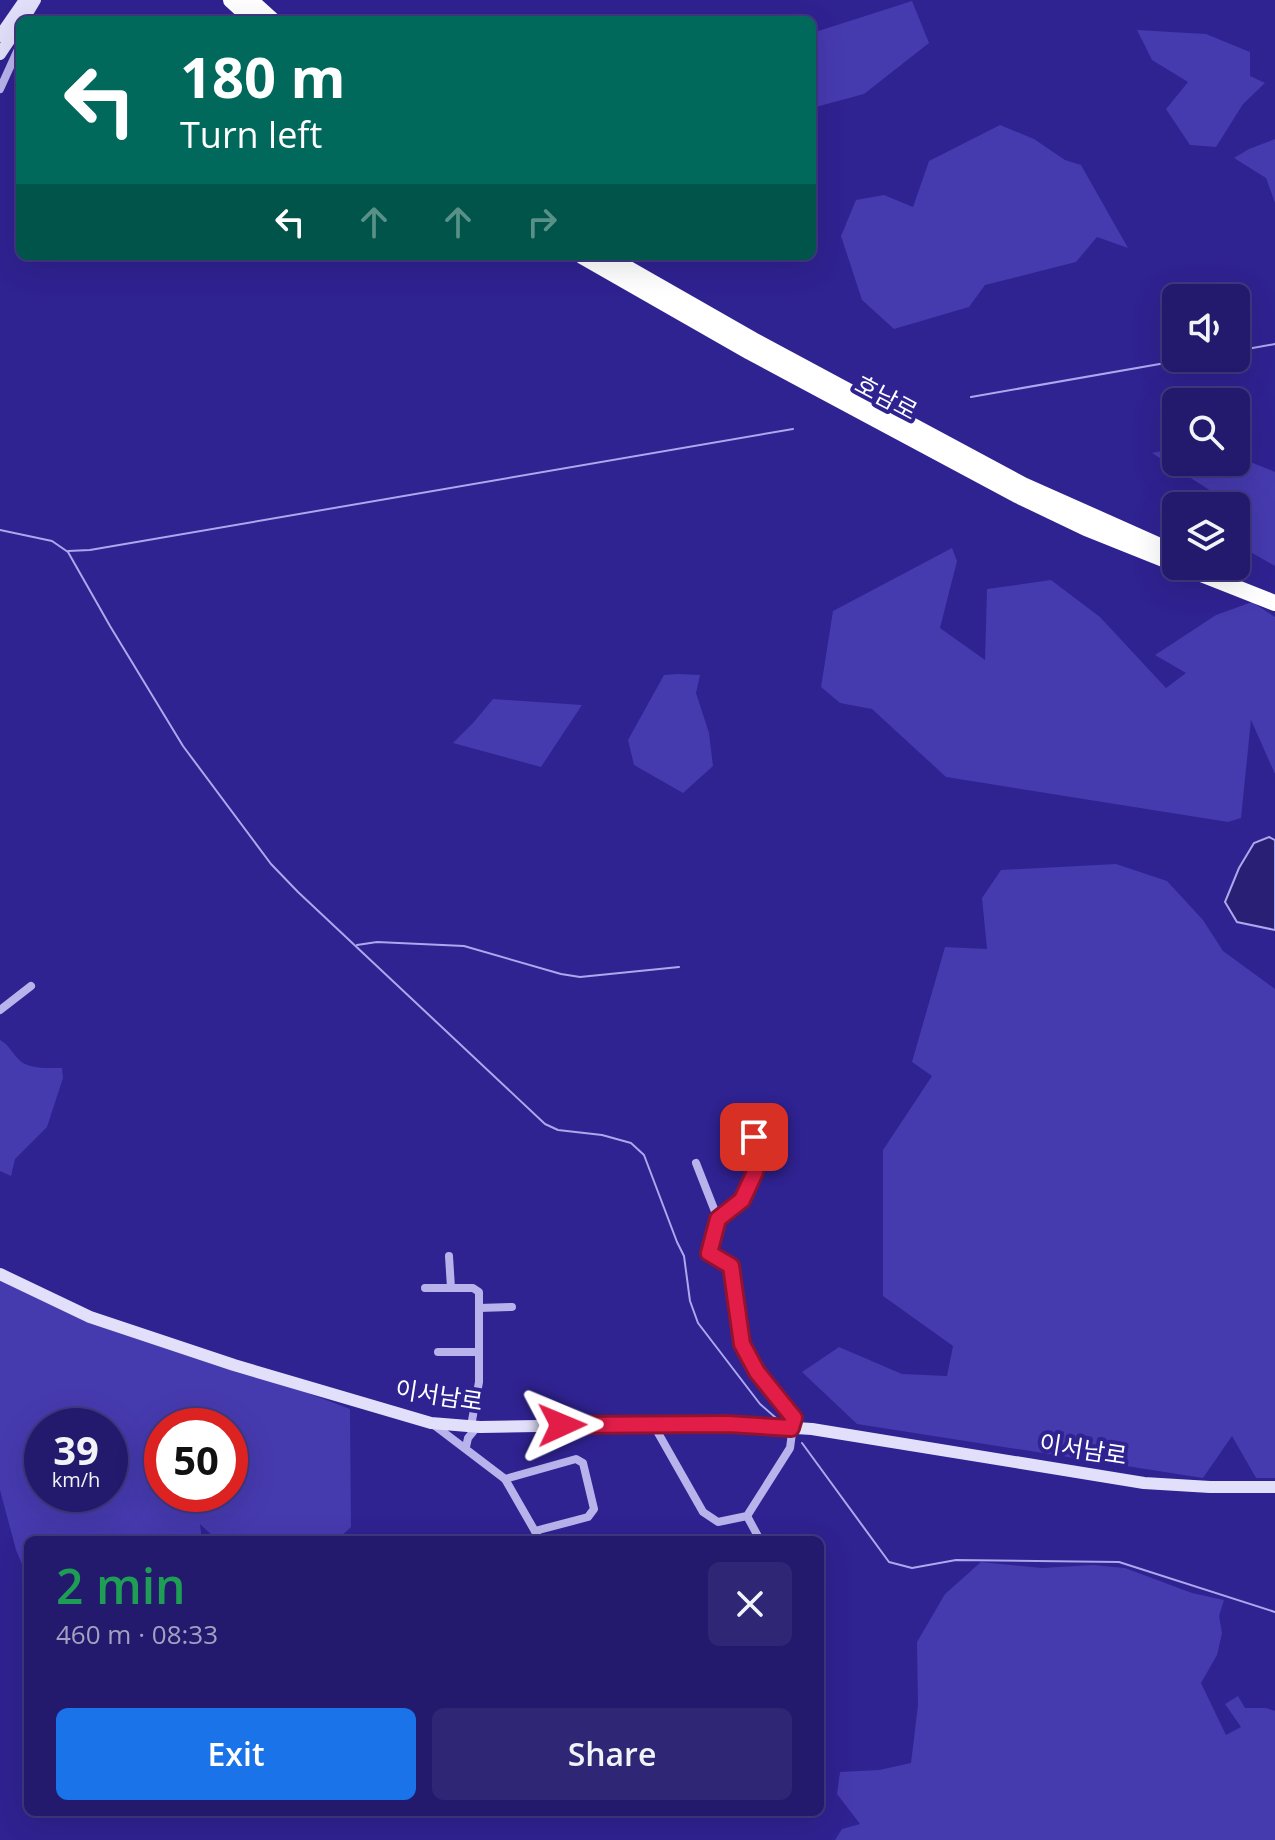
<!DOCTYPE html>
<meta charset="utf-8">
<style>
:root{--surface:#231a6d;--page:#2f2775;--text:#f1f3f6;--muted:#a3a1c2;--line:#403880;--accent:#1a73e8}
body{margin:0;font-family:"Open Sans","Noto Sans KR",sans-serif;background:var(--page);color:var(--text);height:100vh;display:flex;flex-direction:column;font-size:30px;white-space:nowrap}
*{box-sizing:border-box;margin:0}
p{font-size:26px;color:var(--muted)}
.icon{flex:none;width:44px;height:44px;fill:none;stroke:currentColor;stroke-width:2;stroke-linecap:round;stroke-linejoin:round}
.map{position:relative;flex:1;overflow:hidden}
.panel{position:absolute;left:24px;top:1536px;width:800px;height:280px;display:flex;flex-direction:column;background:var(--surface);border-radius:12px;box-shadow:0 8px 32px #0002,0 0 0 2px var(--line)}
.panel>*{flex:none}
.top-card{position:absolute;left:16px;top:16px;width:800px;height:244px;border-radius:12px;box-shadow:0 8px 32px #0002,0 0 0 2px var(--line);background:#00695c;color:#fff;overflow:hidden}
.tools{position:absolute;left:1162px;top:284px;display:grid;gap:16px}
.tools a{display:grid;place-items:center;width:88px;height:88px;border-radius:12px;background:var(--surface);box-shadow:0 8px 32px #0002,0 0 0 2px var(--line);font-size:40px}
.speed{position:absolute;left:24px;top:1408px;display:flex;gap:16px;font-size:40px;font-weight:700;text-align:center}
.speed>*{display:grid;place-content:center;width:104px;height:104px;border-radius:50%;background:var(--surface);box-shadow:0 8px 32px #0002,0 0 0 2px var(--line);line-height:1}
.speed small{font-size:20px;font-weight:400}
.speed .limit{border:12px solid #d22;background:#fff;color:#111}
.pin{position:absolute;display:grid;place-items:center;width:68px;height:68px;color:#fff;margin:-34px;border-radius:16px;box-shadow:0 4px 12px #0006}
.me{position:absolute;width:88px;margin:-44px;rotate:89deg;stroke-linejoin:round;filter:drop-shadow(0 0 6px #0008)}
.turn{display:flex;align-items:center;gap:28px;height:168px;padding:0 32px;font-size:36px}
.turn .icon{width:104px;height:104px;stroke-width:2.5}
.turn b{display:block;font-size:56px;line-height:68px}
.lanes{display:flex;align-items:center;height:76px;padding:0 32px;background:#0003;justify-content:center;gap:40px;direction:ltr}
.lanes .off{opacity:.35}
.round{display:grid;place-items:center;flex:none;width:84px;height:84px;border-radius:12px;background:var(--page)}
.summary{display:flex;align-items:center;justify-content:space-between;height:136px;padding:0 32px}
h1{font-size:48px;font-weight:600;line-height:60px;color:#1e9e55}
.cta{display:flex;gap:16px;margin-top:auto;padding:16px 32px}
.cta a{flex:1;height:92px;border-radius:12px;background:var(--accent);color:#fff;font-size:32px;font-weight:600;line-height:92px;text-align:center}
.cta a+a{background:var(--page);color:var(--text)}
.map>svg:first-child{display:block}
.green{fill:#463aaf;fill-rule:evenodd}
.water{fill:#291f75;stroke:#ada7ed;stroke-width:2}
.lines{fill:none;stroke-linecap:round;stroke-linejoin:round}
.stream{stroke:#ada7ed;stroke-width:2}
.street{stroke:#b9b3ec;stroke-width:8}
.secondary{stroke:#e2dffa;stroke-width:12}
.highway{stroke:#fff;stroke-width:16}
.route-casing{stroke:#92132f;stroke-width:20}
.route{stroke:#e11d48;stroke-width:14}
.labels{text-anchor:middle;stroke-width:8;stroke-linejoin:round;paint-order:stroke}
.street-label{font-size:24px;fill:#fff;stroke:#2f2291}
</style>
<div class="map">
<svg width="1275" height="1840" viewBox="0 0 1275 1840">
<rect width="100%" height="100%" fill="#2f2291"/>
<!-- green -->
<g class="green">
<polygon points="912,1 929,43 864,94 812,108 812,33"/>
<polygon points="1137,30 1206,34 1250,52 1250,76 1265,83 1243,104 1216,147 1190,145 1166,109 1188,82 1152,60"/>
<polygon points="1000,125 1034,139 1065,160 1081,165 1128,248 1097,237 1076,262 985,285 969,307 894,329 862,300 841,236 856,200 884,195 913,207 929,161"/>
<polygon points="1275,139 1275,203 1266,178 1234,158 1249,149"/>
<polygon points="1176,448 1176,462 1236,462 1236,456 1275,472 1275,566 1236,544 1236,506 1185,506 1214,493 1152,453"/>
<polygon points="952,548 957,561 940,628 985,660 987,589 1051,580 1100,617 1166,688 1186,673 1155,655 1216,615 1252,602 1275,617 1275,774 1251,720 1241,818 1228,822 946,777 872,709 840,703 821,687 833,611"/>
<polygon points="678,674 700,675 696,693 709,733 713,766 683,793 634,765 628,740 664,675"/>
<polygon points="493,699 582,705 541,767 453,743 473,723"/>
<polygon points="1116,864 1167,881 1203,920 1223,951 1275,989 1275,1478 1256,1478 1232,1436 1203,1478 857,1424 802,1372 839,1347 902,1374 947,1376 953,1346 883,1296 883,1150 932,1076 912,1062 945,947 987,949 982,898 1001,870"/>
<path d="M0,1040C10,1045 14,1057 23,1063C34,1069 50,1068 62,1068L63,1078L47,1127L15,1159L11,1176L0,1171Z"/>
<path d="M0,1274L90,1317L234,1365L350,1409L351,1527L337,1540H217L200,1524L202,1540H28V1578L16,1550L0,1490ZM42,1426H110V1494H42ZM162,1426H230V1494H162Z"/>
<polygon points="981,1562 1042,1568 1093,1565 1125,1568 1192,1593 1224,1600 1219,1616 1222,1633 1217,1655 1201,1683 1226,1735 1241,1727 1225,1704 1238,1696 1245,1708 1266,1708 1275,1711 1275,1840 835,1840 842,1829 860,1824 837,1794 840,1772 879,1770 911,1763 918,1705 917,1642 945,1594"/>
</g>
<!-- water -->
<polygon class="water" points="1269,837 1275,840 1275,930 1237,922 1225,902 1239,868 1254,843"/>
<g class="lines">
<!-- stream -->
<g class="stream">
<polyline points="1236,351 1275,344"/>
<polyline points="971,397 1194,358"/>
<polyline points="0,530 52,541 68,552 110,626 183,746 271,864 298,892 545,1124 558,1130 602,1135 631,1143 644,1155 677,1242 684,1256 690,1301 698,1323 760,1404 776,1418"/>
<polyline points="68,551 90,550 793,429"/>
<polyline points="357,945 377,942 464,946 561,974 580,977 679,967"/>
<polyline points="802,1443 889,1562 912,1568 956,1560 1119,1562 1275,1612"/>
</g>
<!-- street -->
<g class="street">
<polyline points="0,89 20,45"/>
<polyline points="0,1010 31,986"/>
<polyline points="696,1163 718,1219"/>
<polyline points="449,1256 451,1288"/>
<polyline points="425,1288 473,1288 479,1292 479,1382 471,1426"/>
<polyline points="479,1308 512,1307"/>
<polyline points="438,1352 478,1352"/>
<polyline points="653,1424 703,1512 718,1522 747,1516 790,1448 794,1418 757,1372 742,1344 731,1266 709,1253 718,1219 742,1200 755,1172 754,1137"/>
<polyline points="434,1425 505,1479 540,1540"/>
<polyline points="466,1447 468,1438 477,1427"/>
<polyline points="505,1479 576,1459 583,1463 594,1509 588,1517 535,1531"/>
<polyline points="747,1516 760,1540"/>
</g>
<!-- secondary -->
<g class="secondary">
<polyline points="23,20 35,0"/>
<polyline points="0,36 25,0"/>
<polyline points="0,54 20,24"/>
<polyline points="0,1274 90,1317 234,1365 431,1423 480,1427 653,1424 728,1424 812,1429 1144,1483 1210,1487 1275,1487"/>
</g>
<!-- highway -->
<g class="highway">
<polyline points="231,0 253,20"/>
<polyline points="250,0 272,20"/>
<polyline points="582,256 750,352 1017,495 1086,528 1176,564"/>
<polyline points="606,256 753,340 1023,485 1160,546"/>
<polyline points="1181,566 1275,603"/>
</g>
</g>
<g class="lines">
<!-- route casing -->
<g class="route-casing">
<polyline id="route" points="562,1425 728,1424 791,1428 794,1418 757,1372 742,1344 731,1266 709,1253 718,1219 742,1200 755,1172 754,1137"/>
</g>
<!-- route -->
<use href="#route" class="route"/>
</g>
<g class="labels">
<!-- street labels -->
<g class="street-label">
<text transform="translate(886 398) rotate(28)" y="8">호남로</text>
<text transform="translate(439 1396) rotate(9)" y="8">이서남로</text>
<text transform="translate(1083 1450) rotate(9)" y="8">이서남로</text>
</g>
</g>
</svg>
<div class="tools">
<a><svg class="icon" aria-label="sound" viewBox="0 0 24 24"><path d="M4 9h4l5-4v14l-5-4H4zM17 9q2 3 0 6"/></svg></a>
<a><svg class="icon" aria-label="search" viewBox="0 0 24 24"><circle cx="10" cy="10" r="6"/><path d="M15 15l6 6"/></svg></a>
<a><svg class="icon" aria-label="layers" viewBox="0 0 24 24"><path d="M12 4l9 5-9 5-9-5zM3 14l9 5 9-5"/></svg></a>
</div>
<div class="speed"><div>39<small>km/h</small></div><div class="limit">50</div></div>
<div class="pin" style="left:754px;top:1137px;background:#d93025"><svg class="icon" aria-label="arrive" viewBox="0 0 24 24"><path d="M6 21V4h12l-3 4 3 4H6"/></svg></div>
<svg class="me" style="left:562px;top:1425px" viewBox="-20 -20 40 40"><path d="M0-17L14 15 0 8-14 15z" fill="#e11d48" stroke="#fff" stroke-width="4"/></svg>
<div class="top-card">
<div class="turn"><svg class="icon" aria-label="left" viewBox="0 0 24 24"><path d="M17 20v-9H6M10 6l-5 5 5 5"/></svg><div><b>180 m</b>Turn left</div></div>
<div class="lanes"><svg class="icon" aria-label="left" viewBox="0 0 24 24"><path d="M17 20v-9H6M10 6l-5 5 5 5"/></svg><svg class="icon off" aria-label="ahead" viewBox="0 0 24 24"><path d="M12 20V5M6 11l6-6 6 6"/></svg><svg class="icon off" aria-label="ahead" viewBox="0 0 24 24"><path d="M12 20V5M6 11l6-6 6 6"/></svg><svg class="icon off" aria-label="right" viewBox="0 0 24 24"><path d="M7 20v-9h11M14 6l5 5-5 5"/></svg></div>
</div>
<section class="panel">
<div class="summary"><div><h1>2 min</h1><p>460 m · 08:33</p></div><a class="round"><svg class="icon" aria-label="close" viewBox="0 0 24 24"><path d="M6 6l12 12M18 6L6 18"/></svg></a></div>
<div class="cta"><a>Exit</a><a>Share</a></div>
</section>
</div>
